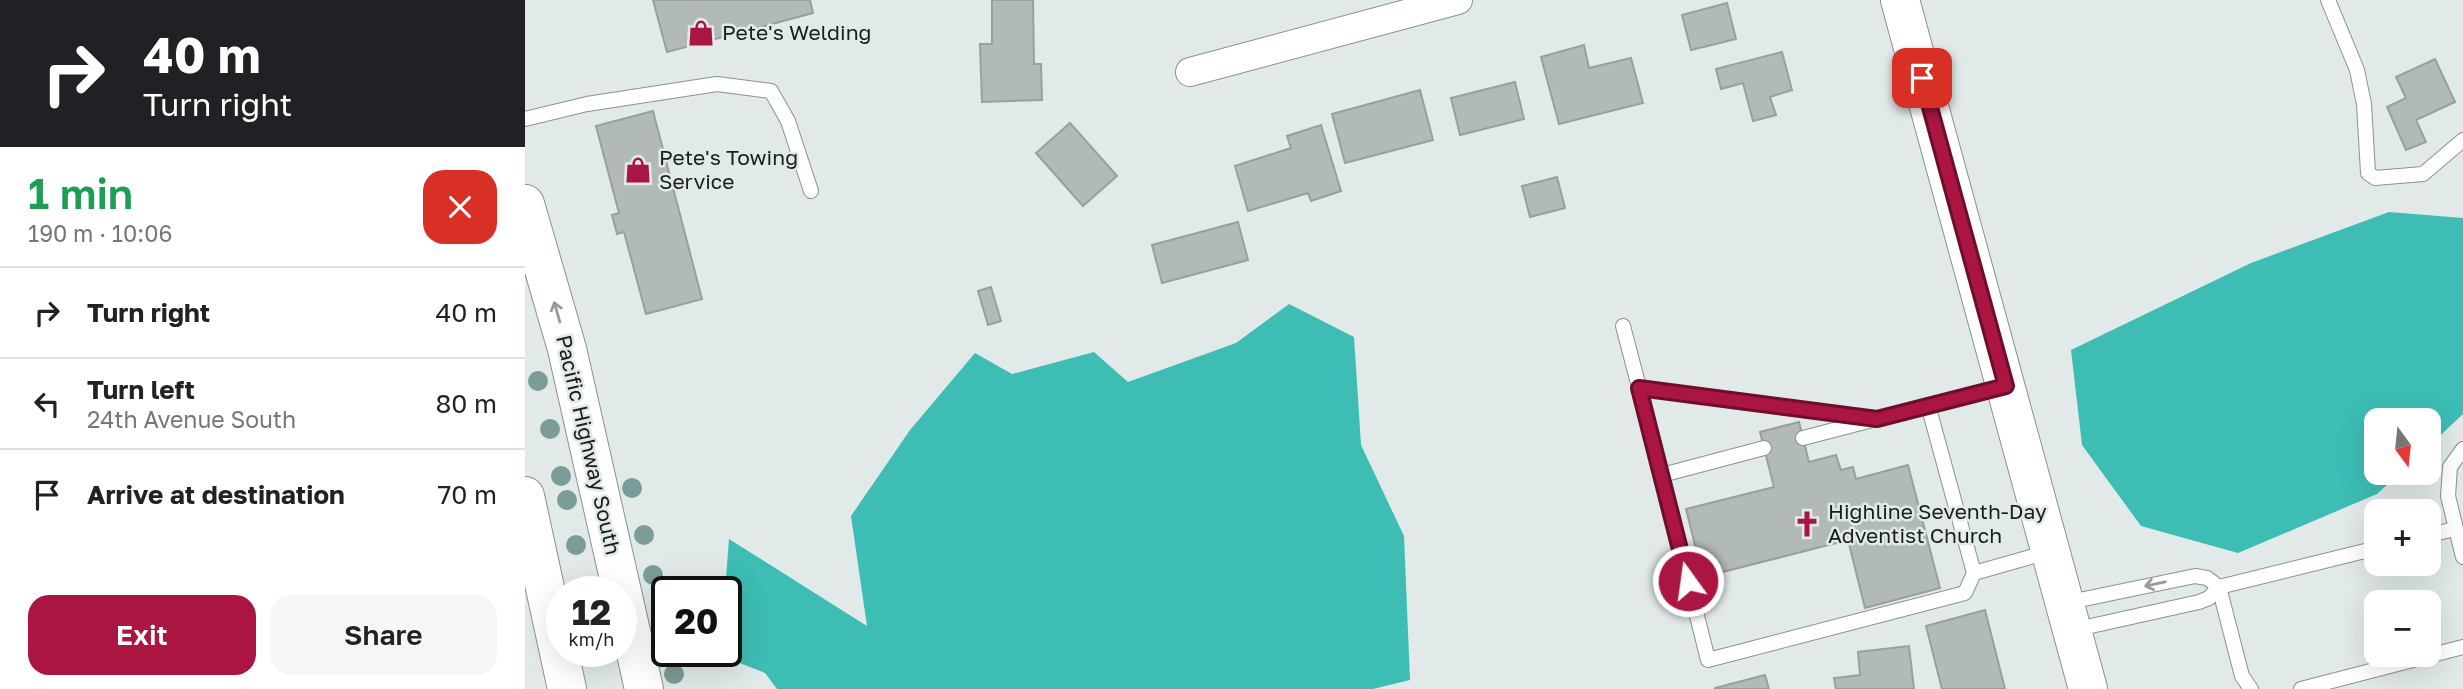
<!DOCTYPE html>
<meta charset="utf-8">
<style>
:root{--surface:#fff;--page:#f6f6f6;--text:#222;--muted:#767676;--line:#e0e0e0;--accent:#aa1542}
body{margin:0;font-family:"Golos Text",sans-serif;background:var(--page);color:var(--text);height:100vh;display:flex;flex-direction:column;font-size:26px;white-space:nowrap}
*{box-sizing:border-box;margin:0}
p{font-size:23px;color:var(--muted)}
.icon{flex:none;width:38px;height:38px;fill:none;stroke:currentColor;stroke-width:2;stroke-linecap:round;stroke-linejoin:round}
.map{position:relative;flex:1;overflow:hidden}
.panel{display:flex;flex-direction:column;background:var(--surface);width:525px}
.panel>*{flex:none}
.hud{background:#202124;color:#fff;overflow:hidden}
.needle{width:46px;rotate:165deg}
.fabs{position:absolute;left:1839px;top:408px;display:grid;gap:14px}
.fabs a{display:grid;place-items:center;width:77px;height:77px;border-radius:14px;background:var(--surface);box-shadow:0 7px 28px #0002;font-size:35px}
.speed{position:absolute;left:21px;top:576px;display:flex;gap:14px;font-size:35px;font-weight:700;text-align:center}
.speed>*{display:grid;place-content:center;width:91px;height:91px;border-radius:50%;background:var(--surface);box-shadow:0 7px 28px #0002;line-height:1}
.speed small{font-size:18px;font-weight:400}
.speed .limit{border:4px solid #111;border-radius:10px;background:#fff;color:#111}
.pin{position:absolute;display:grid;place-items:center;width:60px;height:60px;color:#fff;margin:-30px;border-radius:14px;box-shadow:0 4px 10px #0006}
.me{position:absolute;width:77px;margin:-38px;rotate:346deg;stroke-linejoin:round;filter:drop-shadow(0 0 5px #0008)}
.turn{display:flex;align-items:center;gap:24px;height:147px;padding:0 28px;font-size:32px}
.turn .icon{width:91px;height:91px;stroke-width:2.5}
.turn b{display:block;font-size:49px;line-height:60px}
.round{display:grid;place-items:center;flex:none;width:74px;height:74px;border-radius:21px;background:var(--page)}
.overview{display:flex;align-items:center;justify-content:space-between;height:119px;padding:0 28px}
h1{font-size:42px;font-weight:600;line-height:52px;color:#1e9e55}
.button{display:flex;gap:14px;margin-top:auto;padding:14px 28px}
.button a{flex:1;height:80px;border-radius:21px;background:var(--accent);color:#fff;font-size:28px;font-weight:600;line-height:80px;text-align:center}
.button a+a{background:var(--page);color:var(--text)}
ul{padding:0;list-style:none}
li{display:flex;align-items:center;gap:21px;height:91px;padding:0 28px;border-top:2px solid var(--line)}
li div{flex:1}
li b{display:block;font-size:26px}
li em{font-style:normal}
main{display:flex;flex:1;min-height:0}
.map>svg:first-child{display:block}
.forest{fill:#3dbdb4}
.building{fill:#b2bab9;stroke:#98a09f;stroke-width:2}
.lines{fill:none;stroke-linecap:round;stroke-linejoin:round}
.lane-casing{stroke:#8a9291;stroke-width:16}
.street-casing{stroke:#8a9291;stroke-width:30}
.secondary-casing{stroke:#8a9291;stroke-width:40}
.primary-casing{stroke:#8a9291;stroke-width:40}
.lane{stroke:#fff;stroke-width:14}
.street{stroke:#fff;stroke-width:28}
.secondary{stroke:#fff;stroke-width:38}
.primary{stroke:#fff;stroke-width:38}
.tree{fill:#7b9c99}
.oneway{stroke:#989999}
.route-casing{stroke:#6e0e2b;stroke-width:18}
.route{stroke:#aa1542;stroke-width:12}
.labels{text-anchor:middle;stroke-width:5;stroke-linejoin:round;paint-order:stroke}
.poi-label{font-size:21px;fill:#1a1d1d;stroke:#e1eae9;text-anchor:start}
.street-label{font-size:21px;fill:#1a1d1d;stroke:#e1eae9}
</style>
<main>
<section class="panel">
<div class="hud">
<div class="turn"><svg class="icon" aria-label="right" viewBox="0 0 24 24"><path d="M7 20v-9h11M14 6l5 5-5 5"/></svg><div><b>40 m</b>Turn right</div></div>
</div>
<div class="overview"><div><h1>1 min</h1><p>190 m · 10:06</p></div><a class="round" style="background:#d93025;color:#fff"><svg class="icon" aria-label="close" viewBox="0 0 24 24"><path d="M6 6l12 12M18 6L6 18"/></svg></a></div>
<ul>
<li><svg class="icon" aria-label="right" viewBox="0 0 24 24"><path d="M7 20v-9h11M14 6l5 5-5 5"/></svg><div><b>Turn right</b></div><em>40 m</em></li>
<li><svg class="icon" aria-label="left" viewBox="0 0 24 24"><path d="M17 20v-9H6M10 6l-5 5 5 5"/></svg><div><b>Turn left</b><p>24th Avenue South</p></div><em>80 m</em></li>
<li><svg class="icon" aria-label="arrive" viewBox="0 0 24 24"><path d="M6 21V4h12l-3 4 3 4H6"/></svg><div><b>Arrive at destination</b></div><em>70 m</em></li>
</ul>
<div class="button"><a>Exit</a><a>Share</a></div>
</section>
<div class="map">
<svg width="1938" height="689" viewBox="0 0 1938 689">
<rect width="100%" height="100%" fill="#e1eae9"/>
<!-- forest -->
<g class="forest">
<polygon points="1864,212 1938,218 1938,414 1904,446 1904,420 1852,420 1852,472 1875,473 1852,494 1713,553 1616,526 1557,445 1546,350 1726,263"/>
<polygon points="764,304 829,337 836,445 879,536 885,680 848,689 252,689 240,673 189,653 201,651 200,591 204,539 342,626 326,516 385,430 450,353 487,374 569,352 603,382 711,343"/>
</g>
<!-- building -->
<g class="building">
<polygon points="128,0 285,0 288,13 142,52"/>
<polygon points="467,0 508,0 509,64 516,64 517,100 457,102 455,44 467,44"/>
<polygon points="1202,3 1211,39 1166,50 1157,15"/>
<polygon points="1059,45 1064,68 1106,58 1118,103 1034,124 1016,57"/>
<polygon points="1257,52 1267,90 1245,97 1251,115 1228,121 1218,83 1196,89 1191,69"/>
<polygon points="1910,59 1930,102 1891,120 1901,142 1881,150 1862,107 1881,98 1871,77"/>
<polygon points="990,82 999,119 935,135 926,98"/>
<polygon points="895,90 908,140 820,163 807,114"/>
<polygon points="128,111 177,299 121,314 99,232 92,234 87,215 94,213 71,126"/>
<polygon points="545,123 592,176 558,206 511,153"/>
<polygon points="796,125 816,191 786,201 783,193 723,211 710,166 766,148 762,136"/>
<polygon points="1032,177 1040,208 1005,217 997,186"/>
<polygon points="713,222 723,260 637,283 627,245"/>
<polygon points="466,287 476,321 463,325 453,291"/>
<polygon points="1274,422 1284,462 1311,455 1316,470 1328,467 1331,479 1383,465 1415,588 1340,608 1323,540 1178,577 1161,509 1249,487 1235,432"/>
<polygon points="1460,610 1480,689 1417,689 1401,626"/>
<polygon points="1384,646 1389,689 1311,689 1309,678 1335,675 1333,652"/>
<polygon points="1240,675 1244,689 1190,689 1190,688"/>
</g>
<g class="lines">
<!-- lane casing -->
<g class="lane-casing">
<g id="lane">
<polyline points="1803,0 1832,70 1839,104 1843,173 1850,178 1898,174 1938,140"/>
<polyline points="0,119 62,104 192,84 246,91 263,121 286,191"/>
<polyline points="1098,326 1137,475 1239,448"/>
<polyline points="1114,388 1352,419"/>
<polyline points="1403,405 1449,573 1523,552"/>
<polyline points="1278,438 1479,386"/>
<polyline points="1938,449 1925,467 1923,496 1938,557"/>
<polyline points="1137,475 1183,660 1440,593 1449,573"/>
<polyline points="1904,535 1930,529"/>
<polyline points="1540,603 1670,576 1682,578 1694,587 1717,676 1726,689"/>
<polyline points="1548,630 1674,602 1684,598 1694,587 1852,548"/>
<polyline points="1776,689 1938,647"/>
</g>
</g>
<!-- street casing -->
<g class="street-casing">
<polyline id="street" points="665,72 933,0"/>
</g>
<!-- secondary casing -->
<g class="secondary-casing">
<polyline id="secondary" points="1375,0 1563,689"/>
</g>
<!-- primary casing -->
<g class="primary-casing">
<g id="primary">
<polyline points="0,204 42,349 119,689"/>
<polyline points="0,496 42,689"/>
</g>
</g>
<!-- lane -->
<use href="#lane" class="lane"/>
<!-- street -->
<use href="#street" class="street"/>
<!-- secondary -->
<use href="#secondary" class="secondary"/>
<!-- primary -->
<use href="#primary" class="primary"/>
</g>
<!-- trees -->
<g class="tree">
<circle cx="13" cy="381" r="10"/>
<circle cx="25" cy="429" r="10"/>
<circle cx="36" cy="476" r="10"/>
<circle cx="107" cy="488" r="10"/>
<circle cx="42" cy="500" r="10"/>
<circle cx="119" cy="535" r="10"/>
<circle cx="51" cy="545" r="10"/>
<circle cx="128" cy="575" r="10"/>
<circle cx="149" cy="674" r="10"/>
</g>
<!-- one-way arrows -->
<defs><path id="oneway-shaft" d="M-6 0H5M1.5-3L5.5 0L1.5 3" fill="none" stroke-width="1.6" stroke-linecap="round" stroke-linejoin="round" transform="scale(1.75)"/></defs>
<g class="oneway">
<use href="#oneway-shaft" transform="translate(32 312) rotate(-106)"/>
<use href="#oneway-shaft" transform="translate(1630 584) rotate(168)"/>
</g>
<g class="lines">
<!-- route casing -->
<g class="route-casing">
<polyline id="route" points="1163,581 1114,388 1352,419 1481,386 1397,78"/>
</g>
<!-- route -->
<use href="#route" class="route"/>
</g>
<!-- icons -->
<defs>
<g id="shop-bare" transform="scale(2.1)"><path d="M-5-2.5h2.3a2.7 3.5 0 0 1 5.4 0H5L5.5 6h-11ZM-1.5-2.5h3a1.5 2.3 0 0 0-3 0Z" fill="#aa1542" stroke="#e1eae9" stroke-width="2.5" paint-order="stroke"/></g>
<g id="church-bare" transform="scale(2.1)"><path d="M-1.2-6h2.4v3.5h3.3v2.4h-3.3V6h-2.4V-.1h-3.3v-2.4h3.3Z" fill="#aa1542" stroke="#e1eae9" stroke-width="2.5" paint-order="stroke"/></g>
</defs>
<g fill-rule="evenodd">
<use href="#shop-bare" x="176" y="33"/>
<use href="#shop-bare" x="113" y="170"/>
<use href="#church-bare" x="1282" y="524"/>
</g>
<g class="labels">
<!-- poi labels -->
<g class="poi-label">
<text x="197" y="40">Pete's Welding</text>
<text x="134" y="165">Pete's Towing<tspan x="134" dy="24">Service</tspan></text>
<text x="1303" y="519">Highline Seventh-Day<tspan x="1303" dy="24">Adventist Church</tspan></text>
</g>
<!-- street labels -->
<g class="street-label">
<text transform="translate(63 445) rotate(77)" y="7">Pacific Highway South</text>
</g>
</g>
</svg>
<div class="fabs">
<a><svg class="needle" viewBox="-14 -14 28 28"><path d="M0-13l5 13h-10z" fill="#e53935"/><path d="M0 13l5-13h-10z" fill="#767676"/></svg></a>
<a>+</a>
<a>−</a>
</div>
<div class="speed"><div>12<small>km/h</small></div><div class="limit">20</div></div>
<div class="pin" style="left:1397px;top:78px;background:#d93025"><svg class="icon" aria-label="arrive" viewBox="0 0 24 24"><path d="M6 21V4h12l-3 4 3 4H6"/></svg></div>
<svg class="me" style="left:1163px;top:581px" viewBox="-20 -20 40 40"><circle r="17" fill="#aa1542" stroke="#fff" stroke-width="3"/><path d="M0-11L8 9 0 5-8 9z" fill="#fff"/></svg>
</div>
</main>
